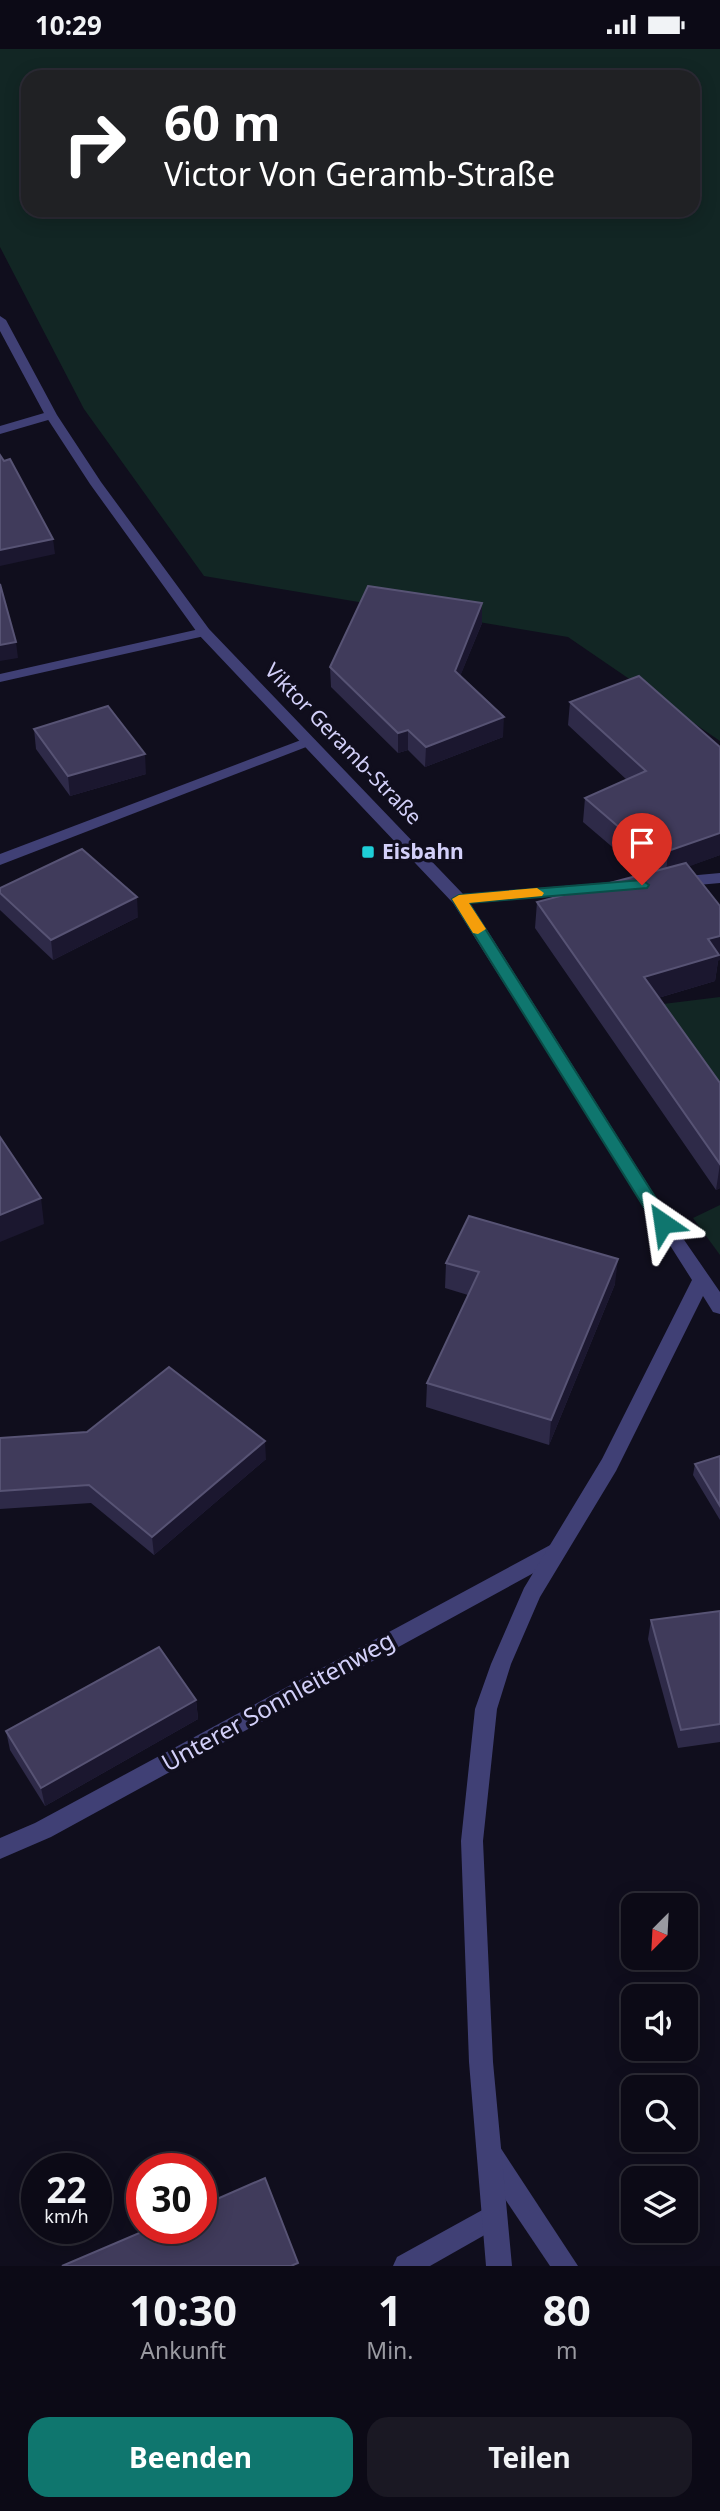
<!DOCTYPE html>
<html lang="de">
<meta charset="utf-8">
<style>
:root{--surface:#0c0a16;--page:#1a1823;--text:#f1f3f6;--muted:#9a9aa1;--line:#2c2b35;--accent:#0f766e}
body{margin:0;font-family:"Noto Sans",sans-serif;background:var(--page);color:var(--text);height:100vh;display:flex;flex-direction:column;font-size:26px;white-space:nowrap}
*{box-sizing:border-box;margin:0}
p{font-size:23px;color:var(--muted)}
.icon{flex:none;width:38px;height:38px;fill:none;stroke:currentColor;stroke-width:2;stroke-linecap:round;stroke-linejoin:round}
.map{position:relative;height:2217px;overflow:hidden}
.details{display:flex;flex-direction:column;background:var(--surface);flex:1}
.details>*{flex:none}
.guide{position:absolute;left:21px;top:21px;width:679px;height:147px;border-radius:21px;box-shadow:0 4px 18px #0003,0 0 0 2px var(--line);background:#202124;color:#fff;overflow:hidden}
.needle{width:46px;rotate:204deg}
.controls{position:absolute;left:621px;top:1844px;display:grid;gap:14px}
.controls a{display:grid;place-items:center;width:77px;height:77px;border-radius:14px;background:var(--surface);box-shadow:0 4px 18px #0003,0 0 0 2px var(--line);font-size:35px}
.speed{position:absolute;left:21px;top:2104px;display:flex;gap:14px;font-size:35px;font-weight:700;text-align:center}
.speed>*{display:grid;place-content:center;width:91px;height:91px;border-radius:50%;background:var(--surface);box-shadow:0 4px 18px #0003,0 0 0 2px var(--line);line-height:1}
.speed small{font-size:18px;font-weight:400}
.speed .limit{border:10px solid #d22;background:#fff;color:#111}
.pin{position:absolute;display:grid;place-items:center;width:60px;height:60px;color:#fff;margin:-72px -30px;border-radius:50% 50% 50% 0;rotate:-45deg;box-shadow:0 0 7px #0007}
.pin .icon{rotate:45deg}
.me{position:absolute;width:77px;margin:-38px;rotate:328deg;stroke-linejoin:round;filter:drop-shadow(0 0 5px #0008)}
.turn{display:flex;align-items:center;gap:24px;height:147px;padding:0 28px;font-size:32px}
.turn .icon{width:91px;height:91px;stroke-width:2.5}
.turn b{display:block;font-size:49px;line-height:60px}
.eta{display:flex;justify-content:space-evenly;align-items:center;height:119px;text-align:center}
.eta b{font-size:42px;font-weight:700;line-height:49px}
.button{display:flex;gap:14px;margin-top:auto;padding:14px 28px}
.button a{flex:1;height:80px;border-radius:21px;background:var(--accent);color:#fff;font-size:28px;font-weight:700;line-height:80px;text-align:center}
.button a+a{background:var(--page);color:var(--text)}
.status{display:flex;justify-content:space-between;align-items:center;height:49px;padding:0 35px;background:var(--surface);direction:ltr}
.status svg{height:19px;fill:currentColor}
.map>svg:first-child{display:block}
.green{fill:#122624;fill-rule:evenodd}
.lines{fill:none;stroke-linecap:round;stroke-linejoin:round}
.lane{fill:#404075;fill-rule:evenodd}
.street{fill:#404075;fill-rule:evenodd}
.wall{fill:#2e2a48}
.shaded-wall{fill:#1b172f}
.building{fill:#403b5b;stroke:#575374;stroke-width:2}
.route{fill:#0f766e;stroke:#0a4d48;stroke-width:2}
.slow{fill:#f59e0b}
.poi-dot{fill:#1eced7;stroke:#100e1d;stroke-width:2.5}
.labels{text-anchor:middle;stroke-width:7;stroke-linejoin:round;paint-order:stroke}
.street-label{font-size:21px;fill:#d3d0f9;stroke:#100e1d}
.poi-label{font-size:21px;font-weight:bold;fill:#d3d0f9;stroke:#100e1d;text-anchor:start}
.near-street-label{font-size:24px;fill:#d3d0f9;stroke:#100e1d}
</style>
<div class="status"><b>10:29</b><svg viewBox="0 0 49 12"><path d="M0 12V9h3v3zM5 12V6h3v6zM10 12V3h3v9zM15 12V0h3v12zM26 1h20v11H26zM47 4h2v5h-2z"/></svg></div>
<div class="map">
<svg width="720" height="2217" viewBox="0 0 720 2217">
<rect width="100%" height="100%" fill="#100e1d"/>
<!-- green -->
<g class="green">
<path d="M0,0H720V692L568,588L204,527L84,360L0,198ZM28,28H693V161H28Z"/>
<polygon points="720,948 720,1034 663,955"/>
<polygon points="720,1156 720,1206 693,1169"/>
</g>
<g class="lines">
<!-- lane -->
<g class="lane">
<polygon points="51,362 55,363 55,369 0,385 0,377"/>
<polygon points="204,579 209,580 209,586 0,633 0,625"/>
<polygon points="309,688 316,692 314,695 0,816 0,805"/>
<polygon points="554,1494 561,1497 564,1503 561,1509 51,1788 0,1810 0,1789 35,1774"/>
<polygon points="491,2095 500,2098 578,2217 550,2217 482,2116 479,2107 482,2098"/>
<polygon points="495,2154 504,2157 507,2166 504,2175 430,2217 393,2217 397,2208"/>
</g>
<!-- street -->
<g class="street">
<polygon points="0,267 6,271 57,366 101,433 209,580 463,845 613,833 621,838 613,843 470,854 669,1169 720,1243 720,1265 713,1263 703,1247 616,1422 540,1548 511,1615 497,1660 483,1792 493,2013 512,2217 486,2217 469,2013 461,1792 475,1660 491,1615 524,1539 602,1410 692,1231 453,854 199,586 90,435 45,366 0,282"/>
<polygon points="720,824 720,834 676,838 668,833 676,828"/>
</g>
</g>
<!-- wall -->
<g class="wall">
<polygon points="482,574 460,627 503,688 425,718 408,701 398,704 331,638 330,618"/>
<polygon points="570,653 720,698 720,806 689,817 718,912 715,932 658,949 720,1034 720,1139 716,1141 535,879 537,853 644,825 583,773 585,749 627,731 568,676"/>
<polygon points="34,680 146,725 70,747 36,700"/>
<polygon points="0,839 138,868 53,911 0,861"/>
<polygon points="446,1214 615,1235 549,1396 426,1358 427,1334 468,1246 445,1239"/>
<polygon points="0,1389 266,1410 154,1506 91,1454 0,1460"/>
<polygon points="720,1407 720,1471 693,1426 695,1415"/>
<polygon points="720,1562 720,1693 678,1699 648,1590 651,1571"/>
<polygon points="196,1651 198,1670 45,1757 10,1701 6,1682"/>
</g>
<!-- shaded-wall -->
<g class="shaded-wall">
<polygon points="53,490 55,505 0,517 0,501"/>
<polygon points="482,554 482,574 454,642 455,622"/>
<polygon points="16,593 18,609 0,612 0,596"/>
<polygon points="504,668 503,688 425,718 426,698"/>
<polygon points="408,681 408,701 398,704 398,684"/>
<polygon points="145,705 146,725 70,747 68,727"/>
<polygon points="720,784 720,806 666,826 668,802"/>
<polygon points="137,848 138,868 53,911 51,891"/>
<polygon points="720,887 720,911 718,912 715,932 641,954 644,928 708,890"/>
<polygon points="720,1115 720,1139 716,1141"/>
<polygon points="41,1149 44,1175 0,1193 0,1166"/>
<polygon points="618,1210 615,1235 549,1396 551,1371"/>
<polygon points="265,1392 266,1410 154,1506 152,1488"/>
<polygon points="196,1651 198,1670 45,1757 41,1739"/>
</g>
<!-- building -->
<g class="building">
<polygon points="0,406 4,412 10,410 53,490 0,501"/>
<polygon points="0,535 16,593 0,596"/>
<polygon points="368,537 482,554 455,622 504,668 426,698 408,681 398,684 330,618"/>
<polygon points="639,627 720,698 720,784 668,802 649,804 585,749 646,722 570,653"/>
<polygon points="108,657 145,705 68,727 34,680"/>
<polygon points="82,800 137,848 51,891 0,844 0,839"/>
<polygon points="686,814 720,857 720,887 708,890 719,906 644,928 720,1034 720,1115 537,853"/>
<polygon points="0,1088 41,1149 0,1166"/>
<polygon points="469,1167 618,1210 551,1371 427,1334 479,1223 446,1214"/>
<polygon points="169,1318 265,1392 152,1488 89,1436 0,1442 0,1389 87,1383"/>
<polygon points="720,1407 720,1457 695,1415"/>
<polygon points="720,1562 720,1675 681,1681 651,1571"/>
<polygon points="159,1598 196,1651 41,1739 6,1682"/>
<polygon points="265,2129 298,2214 291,2217 62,2217 151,2179 201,2179 201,2157"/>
</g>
<!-- route -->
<polygon class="route" points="642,831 649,836 647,839 469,854 669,1170 671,1174 663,1180 657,1179 452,850 459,846"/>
<!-- slow -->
<polygon class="slow" points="537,839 544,844 542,847 469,854 486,880 478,885 473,884 452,850 459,846"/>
<!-- markers -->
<rect class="poi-dot" x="361" y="796" width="14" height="14" rx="3.5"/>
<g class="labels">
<!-- street labels -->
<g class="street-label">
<text transform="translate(343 695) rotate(46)" y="7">Viktor Geramb-Straße</text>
</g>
<!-- poi labels -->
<g class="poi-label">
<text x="382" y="810">Eisbahn</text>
</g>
<!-- near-street labels -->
<g class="near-street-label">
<text transform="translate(278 1653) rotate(-29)" y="8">Unterer Sonnleitenweg</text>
</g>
</g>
</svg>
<div class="controls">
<a><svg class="needle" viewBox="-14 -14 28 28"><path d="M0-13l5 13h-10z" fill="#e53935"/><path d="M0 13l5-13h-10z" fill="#9a9aa1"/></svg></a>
<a><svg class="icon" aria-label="sound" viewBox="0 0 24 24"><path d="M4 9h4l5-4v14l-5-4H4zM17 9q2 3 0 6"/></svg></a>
<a><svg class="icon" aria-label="search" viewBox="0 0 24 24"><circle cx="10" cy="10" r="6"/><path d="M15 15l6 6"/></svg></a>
<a><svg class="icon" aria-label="layers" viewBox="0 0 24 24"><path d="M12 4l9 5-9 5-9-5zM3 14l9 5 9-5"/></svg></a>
</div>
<div class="speed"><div>22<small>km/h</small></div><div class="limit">30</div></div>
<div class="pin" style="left:642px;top:836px;background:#d93025"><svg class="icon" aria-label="arrive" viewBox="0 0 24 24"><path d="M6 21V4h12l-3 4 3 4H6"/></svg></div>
<svg class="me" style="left:663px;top:1174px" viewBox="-20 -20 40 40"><path d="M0-17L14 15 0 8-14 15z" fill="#0f766e" stroke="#fff" stroke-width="4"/></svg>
<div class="guide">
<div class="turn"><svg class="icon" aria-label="right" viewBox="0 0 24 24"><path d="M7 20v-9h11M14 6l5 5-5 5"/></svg><div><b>60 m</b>Victor Von Geramb-Straße</div></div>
</div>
</div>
<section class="details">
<div class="eta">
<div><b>10:30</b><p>Ankunft</p></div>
<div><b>1</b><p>Min.</p></div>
<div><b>80</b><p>m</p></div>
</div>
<div class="button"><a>Beenden</a><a>Teilen</a></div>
</section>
